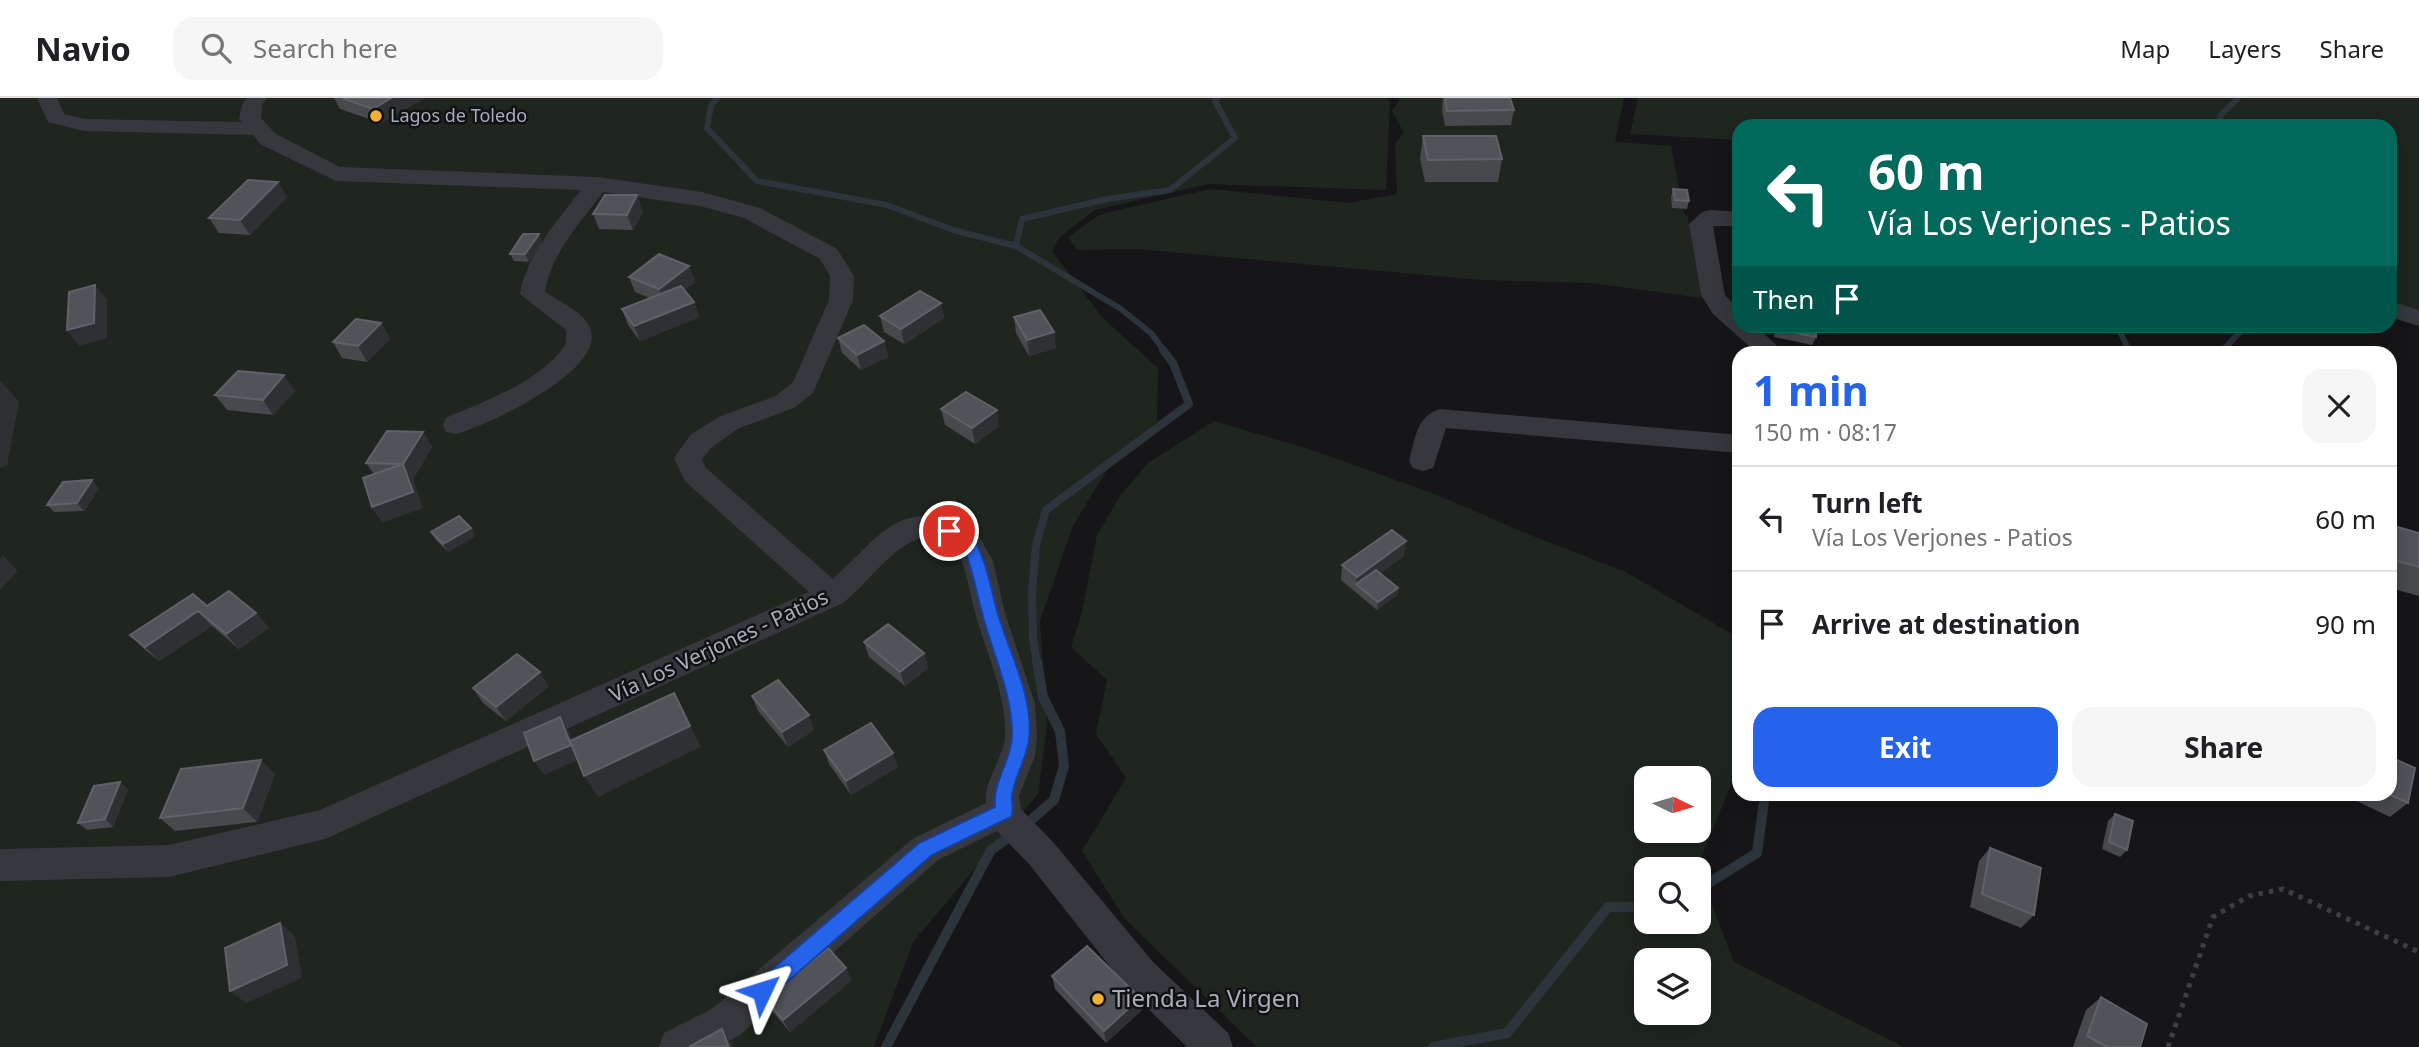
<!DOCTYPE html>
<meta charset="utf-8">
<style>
:root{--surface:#fff;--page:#f6f6f6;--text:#202124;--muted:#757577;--line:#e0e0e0;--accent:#2563eb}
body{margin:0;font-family:"Noto Sans",sans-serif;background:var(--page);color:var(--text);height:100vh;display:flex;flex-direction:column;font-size:26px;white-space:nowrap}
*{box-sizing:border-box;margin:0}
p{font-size:23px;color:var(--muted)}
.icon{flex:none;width:38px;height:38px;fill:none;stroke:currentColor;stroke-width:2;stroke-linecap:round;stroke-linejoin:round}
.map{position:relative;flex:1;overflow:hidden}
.sheet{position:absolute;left:1732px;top:248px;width:665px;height:455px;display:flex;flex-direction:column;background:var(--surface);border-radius:21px;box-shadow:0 4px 18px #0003}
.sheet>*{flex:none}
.top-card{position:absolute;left:1732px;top:21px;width:665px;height:214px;border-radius:21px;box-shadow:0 4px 18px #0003;background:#00695c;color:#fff;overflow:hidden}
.needle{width:46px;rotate:95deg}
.controls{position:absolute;left:1634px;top:668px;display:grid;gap:14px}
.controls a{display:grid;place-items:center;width:77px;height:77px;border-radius:14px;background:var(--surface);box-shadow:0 4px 18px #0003;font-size:35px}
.pin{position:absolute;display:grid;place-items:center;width:60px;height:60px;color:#fff;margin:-30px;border:4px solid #fff;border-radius:50%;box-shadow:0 2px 7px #0007}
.me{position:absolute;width:77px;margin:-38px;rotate:49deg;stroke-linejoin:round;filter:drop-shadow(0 0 5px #0008)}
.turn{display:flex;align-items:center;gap:24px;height:147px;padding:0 21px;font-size:32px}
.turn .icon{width:91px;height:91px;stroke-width:2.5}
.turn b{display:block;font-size:49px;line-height:60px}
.then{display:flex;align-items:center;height:66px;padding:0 21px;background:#0003;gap:14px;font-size:26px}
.round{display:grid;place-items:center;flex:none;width:74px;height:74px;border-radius:21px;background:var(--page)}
.summary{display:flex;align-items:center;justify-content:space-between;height:119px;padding:0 21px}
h1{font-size:42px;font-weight:700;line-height:52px;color:var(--accent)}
.action{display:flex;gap:14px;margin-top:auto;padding:14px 21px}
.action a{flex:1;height:80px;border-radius:21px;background:var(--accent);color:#fff;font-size:28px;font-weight:700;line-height:80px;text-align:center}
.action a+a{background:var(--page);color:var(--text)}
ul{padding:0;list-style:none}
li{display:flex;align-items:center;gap:21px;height:105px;padding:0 21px;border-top:2px solid var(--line)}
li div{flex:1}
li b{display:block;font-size:26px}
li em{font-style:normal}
header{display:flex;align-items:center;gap:42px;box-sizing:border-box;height:98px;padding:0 35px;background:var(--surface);border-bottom:2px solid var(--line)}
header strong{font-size:33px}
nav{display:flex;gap:38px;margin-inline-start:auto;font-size:24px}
.search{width:490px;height:63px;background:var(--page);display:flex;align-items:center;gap:18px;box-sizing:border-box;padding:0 24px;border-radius:21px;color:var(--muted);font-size:26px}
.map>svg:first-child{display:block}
.green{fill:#1e261f;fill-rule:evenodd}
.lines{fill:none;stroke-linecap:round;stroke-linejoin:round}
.stream-far2{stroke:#2c353c;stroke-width:6}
.stream-far1{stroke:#2c353c;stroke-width:8}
.stream{stroke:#2c353c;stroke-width:10}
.path{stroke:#3d3f44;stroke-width:5;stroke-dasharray:4.5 6;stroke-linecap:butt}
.minor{fill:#37383d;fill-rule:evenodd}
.wall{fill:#47494d}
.shaded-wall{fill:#2f3033}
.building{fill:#525359;stroke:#5f6168;stroke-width:2}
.route{fill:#2563eb;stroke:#184099;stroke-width:2}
.poi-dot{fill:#f2b134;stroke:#111113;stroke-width:2.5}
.labels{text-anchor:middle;stroke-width:5;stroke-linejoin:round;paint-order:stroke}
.far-poi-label{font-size:18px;fill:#a8adb8;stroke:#111113;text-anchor:start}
.street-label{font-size:21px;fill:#a8adb8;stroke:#111113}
.near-poi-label{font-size:24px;fill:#a8adb8;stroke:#111113;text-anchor:start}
</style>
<header>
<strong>Navio</strong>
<div class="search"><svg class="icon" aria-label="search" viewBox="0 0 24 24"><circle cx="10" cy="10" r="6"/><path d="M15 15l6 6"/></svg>Search here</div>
<nav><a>Map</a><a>Layers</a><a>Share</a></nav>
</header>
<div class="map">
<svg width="2419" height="949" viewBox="0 0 2419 949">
<rect width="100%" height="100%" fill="#161618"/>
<!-- green -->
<g class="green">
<polygon points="0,0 1387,0 1390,3 1386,92 1209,86 1095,112 1061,138 1052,153 1102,219 1158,270 1157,324 1113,362 1073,428 1040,523 1047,627 1038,696 913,844 874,949 0,949"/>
<polygon points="1398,0 1624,0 1615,44 1671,48 1684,116 1688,119 1701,200 1592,185 1482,182 1136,151 1077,152 1068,139 1101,116 1210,91 1348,105 1397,96 1395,45 1404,35 1392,13 1400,2"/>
<polygon points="1638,0 2419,0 2419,214 2391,205 2390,28 1740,28 1739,42 1630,36"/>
<path d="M1214,323L1309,351L1435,396L1535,439L1624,473L1739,540V656L1732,684L1698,768L1699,772H1647V824H1699V773L1734,864L1904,949H1257L1125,821L1082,753L1126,680L1096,636L1107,582L1071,549L1082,514L1097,437L1120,398L1148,365ZM1647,681H1699V733H1647ZM1647,863H1699V915H1647Z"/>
</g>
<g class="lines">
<!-- stream-far2 -->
<g class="stream-far2">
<polyline points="717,0 711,8 707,30 757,83 887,107 953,132 1016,148 1121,211 1152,236 1165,254"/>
<polyline points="2219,28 2220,18 2238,0"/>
<polyline points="1016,148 1022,121 1107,101 1170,92 1235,40 1215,3 1217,0"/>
<polyline points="2117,228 2130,254"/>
<polyline points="2221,254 2246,228"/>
</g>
<!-- stream-far1 -->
<g class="stream-far1">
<polyline points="2129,252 2131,256"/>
<polyline points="2219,256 2223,252"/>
<polyline points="1037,565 1033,542 1032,494 1036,447 1046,412 1189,306 1173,265 1163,252"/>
</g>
<!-- stream -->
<g class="stream">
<polyline points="1024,728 1054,702 1064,668 1060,633 1043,599 1037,563"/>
<polyline points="1699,791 1757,755 1765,696"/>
<polyline points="886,949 991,752 1013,736"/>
<polyline points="1433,949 1507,935 1608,809 1647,809"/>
</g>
<!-- path -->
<polyline class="path" points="2168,949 2213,819 2249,798 2283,791 2419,854"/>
<!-- minor -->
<g class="minor">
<path d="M37,0H57L64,16L84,21L242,24L239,21L242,7L247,0H267L262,7L261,20L276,36L340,69L597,79L702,94L760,110L837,151L854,178L853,202L813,295L794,310L739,330L711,350L702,361L706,370L833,481C886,433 897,399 975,431L993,463L1005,515L1035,606L1037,639L1035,658L1019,698L1021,711L1053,744L1153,864L1228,935L1233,949H1187L1127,890L1029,766L997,733L938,762L740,937L717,949H659L664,935L712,911L914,740L986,705C983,684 1003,661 1005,639C1007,598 987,557 976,518C969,494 967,469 954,446C948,444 941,439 934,439C899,436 869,486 843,505L325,741L169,779L0,783V751L169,747L320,712L809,494L685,383L674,360L691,336L721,318L776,298L793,284L829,202L830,178L820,161L744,120L700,108L603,94C581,124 551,155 545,194C559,204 583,213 590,230C608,272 486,328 456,336L446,334L443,327L446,320C486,302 541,284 566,246V232L520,196C527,156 557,123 581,92L336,83L260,46L253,37L84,33L48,24Z"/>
<polygon points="1710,112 1740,114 1740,128 1713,128 1725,197 1740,213 1740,228 1756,228 1786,256 1758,256 1713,216 1701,197 1689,126 1702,114"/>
<polygon points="2390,203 2419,212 2419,228 2390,219"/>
<path d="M1440,311L1740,337V355L1446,330L1433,370L1423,373L1413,370L1409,363C1415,342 1416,318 1440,311Z"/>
</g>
</g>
<!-- wall -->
<g class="wall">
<polygon points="334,0 424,0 381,25 340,11"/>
<polygon points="1443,0 1510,0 1514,12 1511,27 1445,28 1442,12"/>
<polygon points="1423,38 1502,61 1498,84 1425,84 1420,61"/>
<polygon points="1673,91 1689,103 1687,111 1672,110 1671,99"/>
<polygon points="287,99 250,137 219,135 209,120"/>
<polygon points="643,113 633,132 599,131 593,116"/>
<polygon points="542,144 529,164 514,163 510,156"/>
<polygon points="689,168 695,184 684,192 694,204 699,219 640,243 628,227 622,211 650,200 635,194 629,179"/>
<polygon points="941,205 944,220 904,246 884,234 880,218"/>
<polygon points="1014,219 1056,250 1029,258 1016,235"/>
<polygon points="381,225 390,241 367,264 342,260 333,244"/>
<polygon points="1776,228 1813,228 1816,239 1812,247 1774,239"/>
<polygon points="838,240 884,243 888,259 861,272 842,255"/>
<polygon points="295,293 273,317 227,312 215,297"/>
<polygon points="941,311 999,328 975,346 945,327"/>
<polygon points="423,334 432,349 413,381 422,410 382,424 372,409 374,376 366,365"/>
<polygon points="99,390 84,413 54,414 47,407"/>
<polygon points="2390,427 2419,435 2419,498 2390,490"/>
<polygon points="471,430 475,438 448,454 436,442 431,434"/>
<polygon points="1406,443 1403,459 1380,475 1398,490 1397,497 1377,512 1341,482 1342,467"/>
<polygon points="207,508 256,515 269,530 239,551 212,528 159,563 145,552 130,537"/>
<polygon points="864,544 924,555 928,570 905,588 869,559"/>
<polygon points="549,588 506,623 483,605 473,590"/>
<polygon points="752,598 814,632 788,649 758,613"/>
<polygon points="824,652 898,669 851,697 829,666"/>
<polygon points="275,676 257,724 175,733 160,720"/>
<polygon points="128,691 113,729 87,732 78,725"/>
<polygon points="2342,696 2390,696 2408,705 2390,719"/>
<polygon points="2115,716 2127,752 2120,759 2102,751 2108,723"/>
<polygon points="1990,750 2034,817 2021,830 1970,809 1979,763"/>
<polygon points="1052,878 1140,900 1142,912 1106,945 1055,891"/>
<polygon points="852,882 790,934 773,914 766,902"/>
<polygon points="2101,899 2140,949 2073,949 2086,912"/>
</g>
<!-- shaded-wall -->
<g class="shaded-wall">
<polygon points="391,0 424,0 381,25 373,11"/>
<polygon points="278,84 287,99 250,137 240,122"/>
<polygon points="637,97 643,113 633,132 627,117"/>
<polygon points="539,136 542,144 529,164 525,156"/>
<polygon points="689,168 695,184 665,206 659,191"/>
<polygon points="95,187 107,202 107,240 79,248 67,232"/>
<polygon points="694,204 699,219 640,243 634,228"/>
<polygon points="941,205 944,220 904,246 901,231"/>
<polygon points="381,225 390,241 367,264 358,248"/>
<polygon points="1054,234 1056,250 1029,258 1027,242"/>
<polygon points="884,243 888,259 861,272 857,257"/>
<polygon points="284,277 295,293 273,317 263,302"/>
<polygon points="0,282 19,304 7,368 0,370"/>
<polygon points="997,312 999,328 975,346 972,330"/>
<polygon points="423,334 432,349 413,381 422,410 382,424 372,409 403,366"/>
<polygon points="92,382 99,390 84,413 77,405"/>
<polygon points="471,430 475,438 448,454 443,446"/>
<polygon points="1406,443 1403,459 1360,490 1356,486 1357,479"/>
<polygon points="3,457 18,473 0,492 0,460"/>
<polygon points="1398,490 1397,497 1377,512 1378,504"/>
<polygon points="198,513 212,528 159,563 145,549"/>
<polygon points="256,515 269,530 239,551 226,536"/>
<polygon points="924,555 928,570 905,588 900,574"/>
<polygon points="540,574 549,588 506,623 496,609"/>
<polygon points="674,595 701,649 598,699 584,678"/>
<polygon points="809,617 814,632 788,649 782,634"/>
<polygon points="560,619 569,634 580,661 544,677 534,663"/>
<polygon points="893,655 898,669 851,697 846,683"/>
<polygon points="261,662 275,676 257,724 243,710"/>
<polygon points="120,684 128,691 113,729 105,721"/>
<polygon points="280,825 295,838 302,880 246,905 230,893"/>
<polygon points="846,870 852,882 790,934 783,922"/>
<polygon points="1140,900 1142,912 1106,945 1104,933"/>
<polygon points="722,931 734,949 729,949"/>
</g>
<!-- building -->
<g class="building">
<polygon points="342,0 391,0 373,11"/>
<polygon points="1445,0 1510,0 1514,12 1447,13"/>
<polygon points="1423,38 1496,38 1502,61 1428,62"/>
<polygon points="248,82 278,84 240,122 209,120"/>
<polygon points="1673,91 1687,92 1689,103 1675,102"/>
<polygon points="605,97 637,97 627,117 593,116"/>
<polygon points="523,136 539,136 525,156 510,156"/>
<polygon points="659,156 689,168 659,191 629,179"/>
<polygon points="95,187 94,225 67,232 69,194"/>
<polygon points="681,188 694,204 634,228 622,211"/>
<polygon points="920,193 941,205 901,231 880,218"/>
<polygon points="1040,212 1054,234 1027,242 1014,219"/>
<polygon points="356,221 381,225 358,248 333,244"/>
<polygon points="864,227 884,243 857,257 838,240"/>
<polygon points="1778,228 1816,228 1816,239 1778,231"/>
<polygon points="238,273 284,277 263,302 215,297"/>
<polygon points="966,294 997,312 972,330 941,311"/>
<polygon points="387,333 423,334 403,366 413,394 372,409 363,380 403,366 366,365"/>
<polygon points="92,382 77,405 47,407 63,384"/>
<polygon points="459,418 471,430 443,446 431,434"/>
<polygon points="2390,427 2419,435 2419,469 2390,461"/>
<polygon points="1392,432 1406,443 1357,479 1342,467"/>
<polygon points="1376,472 1398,490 1378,504 1356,486"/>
<polygon points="229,493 256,515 226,536 198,513 145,549 130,537 193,496 207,508"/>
<polygon points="888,526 924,555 900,574 864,544"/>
<polygon points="517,556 540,574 496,609 473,590"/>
<polygon points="778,582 809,617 782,634 752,598"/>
<polygon points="674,595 690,628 584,678 570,643"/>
<polygon points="560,619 571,647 534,663 524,635"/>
<polygon points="871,625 893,655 846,683 824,652"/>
<polygon points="2390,659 2415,670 2408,705 2389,696 2390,696"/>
<polygon points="261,662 243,710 160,720 181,671"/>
<polygon points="120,684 105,721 78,725 94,688"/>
<polygon points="2115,716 2133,723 2127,752 2109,744"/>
<polygon points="1990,750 2041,770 2034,817 1982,796"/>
<polygon points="280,825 287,867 230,893 225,850"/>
<polygon points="1087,848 1140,900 1104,933 1052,878"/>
<polygon points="828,850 846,870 783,922 766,902"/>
<polygon points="2101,899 2147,926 2140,949 2107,949 2087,938"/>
<polygon points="722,931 729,949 689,949"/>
</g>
<!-- route -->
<path class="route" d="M949,428L971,435C988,465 989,484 998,516C1010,556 1034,599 1029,641C1027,661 1014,679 1012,698C1011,706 1015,711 1011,719L932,757L769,900L762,903L755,900L752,893L755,886L919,745L995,709C992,684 1012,662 1012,636C1012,594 992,555 982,515C975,490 972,466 960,443L944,438L942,433Z"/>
<!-- markers -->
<g class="poi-dot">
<circle cx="376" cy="18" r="7"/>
<circle cx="1098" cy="901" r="7"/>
</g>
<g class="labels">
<!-- far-poi labels -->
<g class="far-poi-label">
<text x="390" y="24">Lagos de Toledo</text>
</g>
<!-- street labels -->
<g class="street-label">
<text transform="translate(719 548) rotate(-25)" y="7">Vía Los Verjones - Patios</text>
</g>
<!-- near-poi labels -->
<g class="near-poi-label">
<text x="1112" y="909">Tienda La Virgen</text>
</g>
</g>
</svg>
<div class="controls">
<a><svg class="needle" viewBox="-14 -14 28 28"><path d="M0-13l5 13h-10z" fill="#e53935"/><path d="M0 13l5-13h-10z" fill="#757577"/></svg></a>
<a><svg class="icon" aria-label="search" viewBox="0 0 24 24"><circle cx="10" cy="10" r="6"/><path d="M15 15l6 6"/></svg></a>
<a><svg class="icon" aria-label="layers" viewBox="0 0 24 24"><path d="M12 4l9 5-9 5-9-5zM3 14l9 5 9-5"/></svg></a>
</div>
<div class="pin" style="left:949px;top:433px;background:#d93025"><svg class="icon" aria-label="arrive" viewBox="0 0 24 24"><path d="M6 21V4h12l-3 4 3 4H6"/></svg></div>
<svg class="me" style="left:762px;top:893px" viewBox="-20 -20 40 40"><path d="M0-17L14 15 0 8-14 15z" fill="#2563eb" stroke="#fff" stroke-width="4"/></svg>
<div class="top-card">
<div class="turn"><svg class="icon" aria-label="left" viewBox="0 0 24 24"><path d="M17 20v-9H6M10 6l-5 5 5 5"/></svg><div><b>60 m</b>Vía Los Verjones - Patios</div></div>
<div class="then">Then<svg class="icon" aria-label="arrive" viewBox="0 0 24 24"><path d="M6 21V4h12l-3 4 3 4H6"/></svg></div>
</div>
<section class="sheet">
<div class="summary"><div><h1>1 min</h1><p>150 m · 08:17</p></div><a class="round"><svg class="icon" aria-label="close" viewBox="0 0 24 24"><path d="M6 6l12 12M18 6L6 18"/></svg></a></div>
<ul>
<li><svg class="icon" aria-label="left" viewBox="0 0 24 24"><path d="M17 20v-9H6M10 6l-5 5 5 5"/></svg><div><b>Turn left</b><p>Vía Los Verjones - Patios</p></div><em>60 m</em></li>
<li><svg class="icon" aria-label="arrive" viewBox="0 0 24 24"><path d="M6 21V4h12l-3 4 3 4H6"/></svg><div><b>Arrive at destination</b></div><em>90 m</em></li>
</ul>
<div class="action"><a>Exit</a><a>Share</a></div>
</section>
</div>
